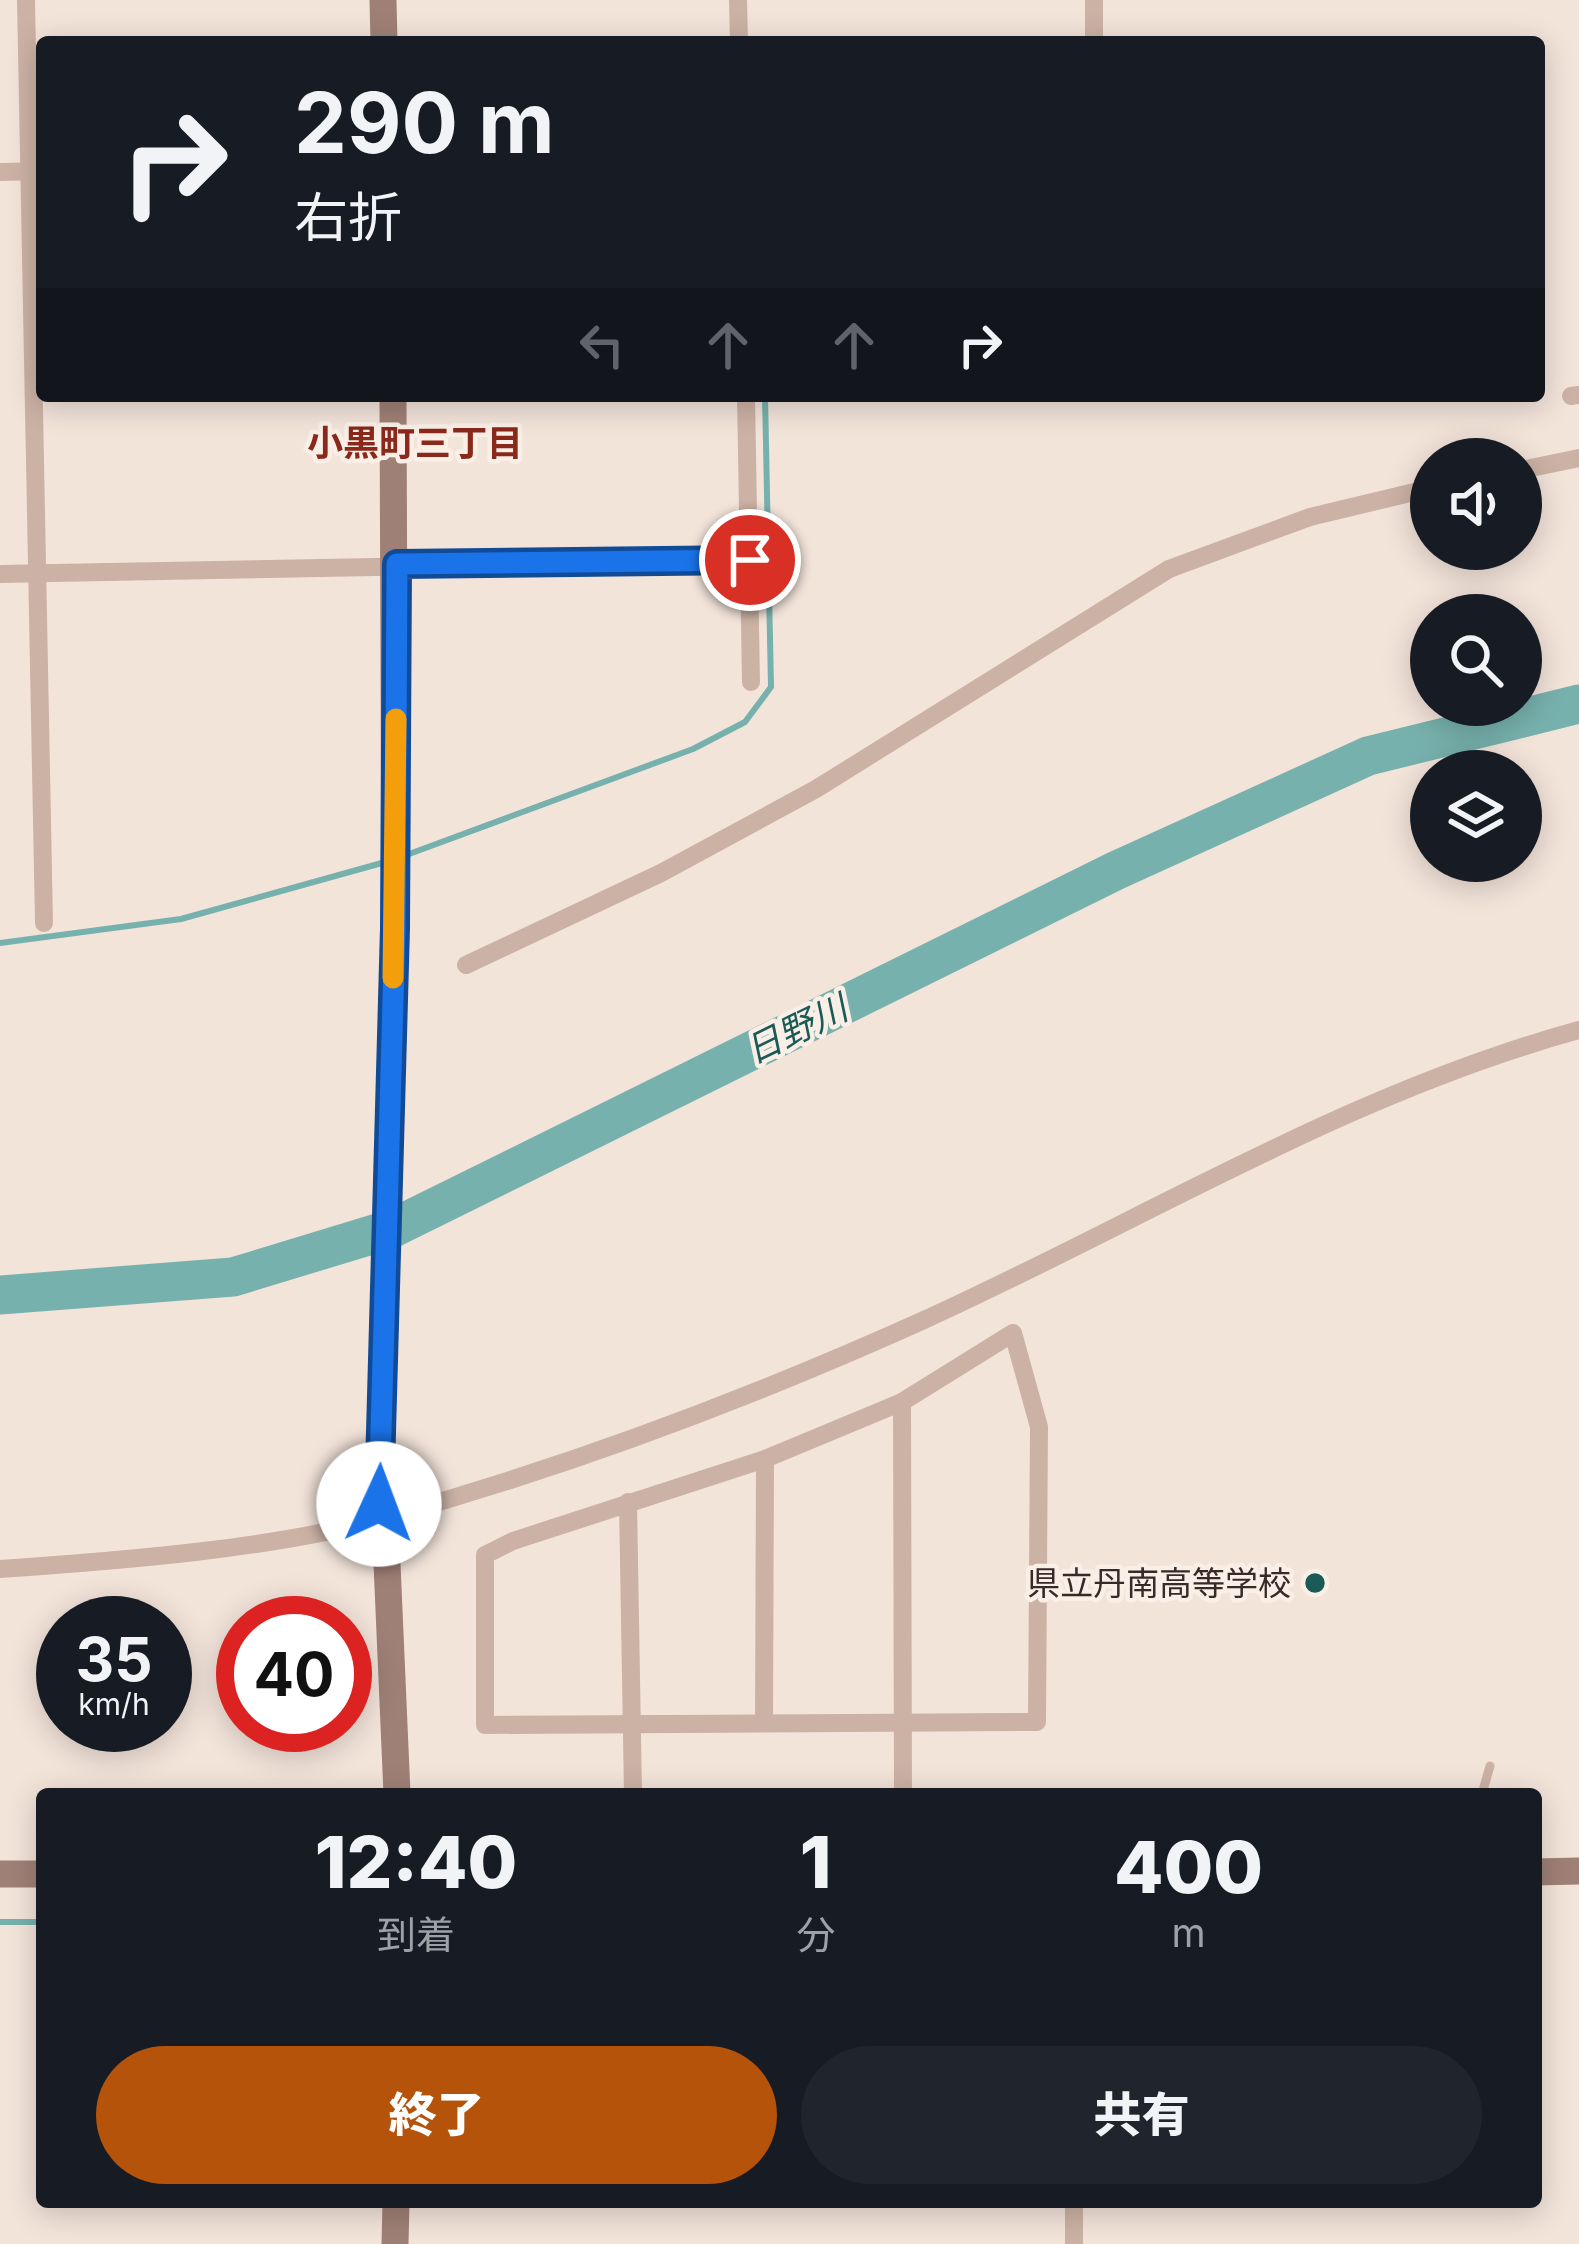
<!DOCTYPE html>
<html lang="ja">
<meta charset="utf-8">
<style>
:root{--surface:#171b24;--page:#20242c;--text:#f1f3f6;--muted:#9ea1a6;--accent:#b45309}
body{margin:0;font-family:Inter,"Noto Sans JP",sans-serif;background:var(--page);color:var(--text);height:100vh;display:flex;flex-direction:column;font-size:45px;white-space:nowrap}
*{box-sizing:border-box;margin:0}
p{font-size:39px;color:var(--muted)}
.icon{flex:none;width:66px;height:66px;fill:none;stroke:currentColor;stroke-width:2;stroke-linecap:round;stroke-linejoin:round}
.map{position:relative;flex:1;overflow:hidden}
.panel{position:absolute;left:36px;top:1788px;width:1506px;height:420px;display:flex;flex-direction:column;background:var(--surface);border-radius:12px;box-shadow:0 6px 30px #0003}
.panel>*{flex:none}
.top-card{position:absolute;left:36px;top:36px;width:1509px;height:366px;border-radius:12px;box-shadow:0 6px 30px #0003;background:#171b24;color:var(--text);overflow:hidden}
.fabs{position:absolute;left:1410px;top:438px;display:grid;gap:24px}
.fabs a{display:grid;place-items:center;width:132px;height:132px;border-radius:50%;background:var(--surface);box-shadow:0 6px 30px #0003;font-size:60px}
.speed{position:absolute;left:36px;top:1596px;display:flex;gap:24px;font-size:60px;font-weight:700;text-align:center}
.speed>*{display:grid;place-content:center;width:156px;height:156px;border-radius:50%;background:var(--surface);box-shadow:0 6px 30px #0003;line-height:1}
.speed small{font-size:30px;font-weight:400}
.speed .limit{border:18px solid #d22;background:#fff;color:#111}
.pin{position:absolute;display:grid;place-items:center;width:102px;height:102px;color:#fff;margin:-51px;border:6px solid #fff;border-radius:50%;box-shadow:0 3px 12px #0007}
.me{position:absolute;width:132px;margin:-66px;rotate:2deg;stroke-linejoin:round;filter:drop-shadow(0 0 9px #0008)}
.turn{display:flex;align-items:center;gap:42px;height:252px;padding:0 60px;font-size:54px}
.turn .icon{width:156px;height:156px;stroke-width:2.5}
.turn b{display:block;font-size:84px;line-height:102px}
.lanes{display:flex;align-items:center;height:114px;padding:0 60px;background:#0003;justify-content:center;gap:60px;direction:ltr}
.lanes .off{opacity:.35}
.eta{display:flex;justify-content:space-evenly;align-items:center;height:204px;text-align:center}
.eta b{font-size:72px;font-weight:800;line-height:84px}
.primary-button{display:flex;gap:24px;margin-top:auto;padding:24px 60px}
.primary-button a{flex:1;height:138px;border-radius:72px;background:var(--accent);color:#fff;font-size:48px;font-weight:800;line-height:138px;text-align:center}
.primary-button a+a{background:var(--page);color:var(--text)}
.map>svg:first-child{display:block}
.lines{fill:none;stroke-linecap:round;stroke-linejoin:round}
.stream{stroke:#77b1ad;stroke-width:6}
.river{stroke:#77b1ad;stroke-width:39}
.lane{stroke:#ccb2a5;stroke-width:9}
.street{stroke:#ccb2a5;stroke-width:18}
.secondary{stroke:#9f8076;stroke-width:27}
.route-casing{stroke:#114b97;stroke-width:30}
.route{stroke:#1a73e8;stroke-width:21}
.slow{stroke:#f59e0b;stroke-width:21}
.poi-dot{fill:#1a5a57;stroke:#faefe6;stroke-width:4.5}
.labels{text-anchor:middle;stroke-width:9;stroke-linejoin:round;paint-order:stroke}
.poi-label{font-size:33px;fill:#372a27;stroke:#faefe6;text-anchor:end}
.neighbourhood-label{font-size:36px;font-weight:bold;fill:#8a281b;stroke:#faefe6}
.water-label{font-size:36px;font-style:italic;fill:#1a5a57;stroke:#faefe6}
</style>
<div class="map">
<svg width="1579" height="2244" viewBox="0 0 1579 2244">
<rect width="100%" height="100%" fill="#f3e4da"/>
<g class="lines">
<!-- stream -->
<g class="stream">
<polyline points="401,857 693,749 745,722 771,687 765,396"/>
<polyline points="0,943 181,919 389,861"/>
<polyline points="0,1922 42,1922"/>
</g>
<!-- river -->
<polyline class="river" points="0,1295 233,1277 391,1229 1115,871 1368,756 1579,704"/>
<!-- lane -->
<polyline class="lane" points="1482,1794 1490,1766"/>
<!-- street -->
<g class="street">
<polyline points="26,0 44,923"/>
<polyline points="738,0 739,42"/>
<polyline points="1094,42 1094,0"/>
<polyline points="0,172 42,171"/>
<polyline points="746,396 751,682"/>
<polyline points="1571,396 1579,395"/>
<polyline points="1521,470 1579,458"/>
<polyline points="0,574 750,560"/>
<polyline points="466,965 661,873 816,789 1169,569 1310,517 1431,488"/>
<polygon points="1013,1333 1039,1427 1037,1722 485,1725 485,1555 513,1541 765,1459 902,1402"/>
<polyline points="902,1402 903,1794"/>
<polyline points="628,1502 633,1794"/>
<path d="M0,1569C116,1561 276,1549 387,1517C570,1466 751,1398 924,1320C1142,1221 1346,1094 1579,1030"/>
<polyline points="764,1723 765,1459"/>
<polyline points="1074,2244 1074,2202"/>
</g>
<!-- secondary -->
<g class="secondary">
<polyline points="383,0 384,42"/>
<polyline points="393,396 395,928 379,1505 385,1518 397,1794"/>
<polyline points="1536,1872 1579,1871"/>
<polyline points="0,1874 42,1874"/>
<polyline points="395,2244 396,2202"/>
</g>
</g>
<g class="lines">
<!-- route casing -->
<g class="route-casing">
<polyline id="route" points="379,1504 395,928 397,564 750,560"/>
</g>
<!-- route -->
<use href="#route" class="route"/>
<!-- slow -->
<polyline class="slow" points="393,978 396,719"/>
</g>
<!-- markers -->
<circle class="poi-dot" cx="1315" cy="1583" r="12"/>
<g class="labels">
<!-- poi labels -->
<g class="poi-label">
<text x="1291" y="1595">県立丹南高等学校</text>
</g>
<!-- neighbourhood labels -->
<g class="neighbourhood-label">
<text x="415" y="456">小黒町三丁目</text>
</g>
<!-- water labels -->
<g class="water-label">
<text transform="translate(796 1029) rotate(-26)" y="13">日野川</text>
</g>
</g>
</svg>
<div class="fabs">
<a><svg class="icon" aria-label="sound" viewBox="0 0 24 24"><path d="M4 9h4l5-4v14l-5-4H4zM17 9q2 3 0 6"/></svg></a>
<a><svg class="icon" aria-label="search" viewBox="0 0 24 24"><circle cx="10" cy="10" r="6"/><path d="M15 15l6 6"/></svg></a>
<a><svg class="icon" aria-label="layers" viewBox="0 0 24 24"><path d="M12 4l9 5-9 5-9-5zM3 14l9 5 9-5"/></svg></a>
</div>
<div class="speed"><div>35<small>km/h</small></div><div class="limit">40</div></div>
<div class="pin" style="left:750px;top:560px;background:#d93025"><svg class="icon" aria-label="arrive" viewBox="0 0 24 24"><path d="M6 21V4h12l-3 4 3 4H6"/></svg></div>
<svg class="me" style="left:379px;top:1504px" viewBox="-20 -20 40 40"><circle r="19" fill="#fff"/><path d="M0-13L10 11 0 6-10 11z" fill="#1a73e8"/></svg>
<div class="top-card">
<div class="turn"><svg class="icon" aria-label="right" viewBox="0 0 24 24"><path d="M7 20v-9h11M14 6l5 5-5 5"/></svg><div><b>290 m</b>右折</div></div>
<div class="lanes"><svg class="icon off" aria-label="left" viewBox="0 0 24 24"><path d="M17 20v-9H6M10 6l-5 5 5 5"/></svg><svg class="icon off" aria-label="ahead" viewBox="0 0 24 24"><path d="M12 20V5M6 11l6-6 6 6"/></svg><svg class="icon off" aria-label="ahead" viewBox="0 0 24 24"><path d="M12 20V5M6 11l6-6 6 6"/></svg><svg class="icon" aria-label="right" viewBox="0 0 24 24"><path d="M7 20v-9h11M14 6l5 5-5 5"/></svg></div>
</div>
<section class="panel">
<div class="eta">
<div><b>12:40</b><p>到着</p></div>
<div><b>1</b><p>分</p></div>
<div><b>400</b><p>m</p></div>
</div>
<div class="primary-button"><a>終了</a><a>共有</a></div>
</section>
</div>
